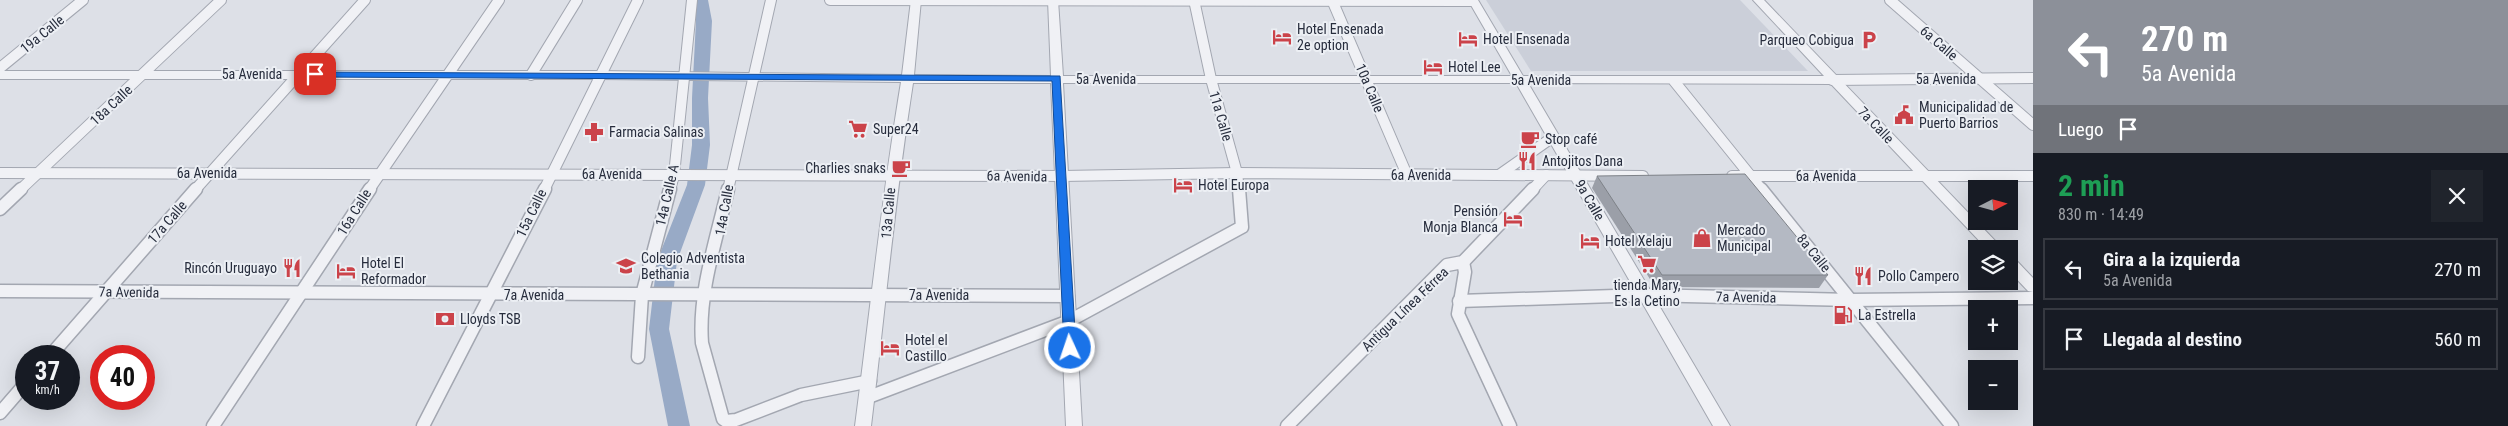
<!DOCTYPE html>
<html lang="es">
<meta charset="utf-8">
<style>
:root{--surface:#171b24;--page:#20242c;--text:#f1f3f6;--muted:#9ea1a6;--line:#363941}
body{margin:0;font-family:"Roboto Condensed",sans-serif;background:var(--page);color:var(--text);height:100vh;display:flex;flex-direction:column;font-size:19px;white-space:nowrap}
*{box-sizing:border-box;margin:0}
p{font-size:16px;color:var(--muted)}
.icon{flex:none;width:28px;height:28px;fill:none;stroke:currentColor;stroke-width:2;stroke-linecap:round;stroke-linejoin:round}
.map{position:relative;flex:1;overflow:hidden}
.sheet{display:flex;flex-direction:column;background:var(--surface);width:475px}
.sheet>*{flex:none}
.banner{background:#8c9099;color:#fff;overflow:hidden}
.needle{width:32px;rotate:84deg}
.controls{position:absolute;left:1968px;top:180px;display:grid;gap:10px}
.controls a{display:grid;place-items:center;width:50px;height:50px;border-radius:0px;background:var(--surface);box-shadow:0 5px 20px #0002;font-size:25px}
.speed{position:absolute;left:15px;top:345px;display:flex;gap:10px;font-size:25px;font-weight:700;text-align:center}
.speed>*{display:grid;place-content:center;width:65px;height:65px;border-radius:50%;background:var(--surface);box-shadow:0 5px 20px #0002;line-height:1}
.speed small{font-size:12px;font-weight:400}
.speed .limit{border:8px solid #d22;background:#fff;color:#111}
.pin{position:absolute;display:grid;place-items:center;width:42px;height:42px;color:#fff;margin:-21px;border-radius:10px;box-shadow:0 2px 8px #0006}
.me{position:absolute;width:55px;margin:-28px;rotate:357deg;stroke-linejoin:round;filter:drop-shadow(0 0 4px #0008)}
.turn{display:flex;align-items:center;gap:18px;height:105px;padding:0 25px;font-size:22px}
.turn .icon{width:65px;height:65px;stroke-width:2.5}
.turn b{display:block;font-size:35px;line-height:42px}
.then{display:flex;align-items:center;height:48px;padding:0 25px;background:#0003;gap:10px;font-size:19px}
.round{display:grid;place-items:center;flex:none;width:52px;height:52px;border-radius:0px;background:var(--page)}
.head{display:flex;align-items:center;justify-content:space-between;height:85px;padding:0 25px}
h1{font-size:30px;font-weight:700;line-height:38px;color:#1e9e55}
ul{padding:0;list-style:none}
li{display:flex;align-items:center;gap:15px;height:62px;margin:0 10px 8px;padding:0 15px;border:2px solid var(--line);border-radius:0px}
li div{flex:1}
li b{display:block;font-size:19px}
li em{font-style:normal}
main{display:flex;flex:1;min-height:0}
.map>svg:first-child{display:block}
.built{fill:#cbcfd9}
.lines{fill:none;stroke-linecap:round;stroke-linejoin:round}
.river{fill:#98aac6;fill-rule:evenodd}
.minor-far1-casing{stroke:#a3a7b1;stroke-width:12}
.minor-casing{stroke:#a3a7b1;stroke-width:15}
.tertiary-casing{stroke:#a3a7b1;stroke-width:2}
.minor-far1{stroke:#f0f1f5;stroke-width:10}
.minor{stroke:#f0f1f5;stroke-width:12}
.tertiary{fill:#f0f1f5;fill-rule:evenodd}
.wall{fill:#9b9fa8}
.building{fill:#b4b9c3;stroke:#7e8288}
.route{fill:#1a73e8;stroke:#114b97}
.labels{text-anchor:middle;stroke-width:4;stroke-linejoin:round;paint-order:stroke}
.poi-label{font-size:14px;fill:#272d3d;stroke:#eceff4;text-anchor:start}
.street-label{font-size:14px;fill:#272d3d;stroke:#eceff4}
</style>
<main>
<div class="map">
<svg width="2033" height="426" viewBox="0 0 2033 426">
<rect width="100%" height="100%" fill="#dde0e7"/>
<!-- built -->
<polygon class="built" points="1486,0 1740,0 1808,71 1531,71"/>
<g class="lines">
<!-- river -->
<polygon class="river" points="694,0 708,0 712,21 708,98 710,145 705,185 677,261 669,329 690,426 668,426 649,329 657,261 687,185 692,145 692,98 696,21"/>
<!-- minor-far1 casing -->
<g class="minor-far1-casing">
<g id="minor-far1">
<polyline points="830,0 1473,1"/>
<polyline points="1194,0 1211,79 1237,173 1239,190"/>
<polyline points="1332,0 1407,175"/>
<polyline points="1890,0 2033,125"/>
<polyline points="0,68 83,0"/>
<polyline points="531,75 577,0"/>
<polyline points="1832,80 2033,78"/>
<polyline points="1674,81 1762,190"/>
<polyline points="0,173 1062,176 1237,173 1643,176"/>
<polyline points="1499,175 1553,137"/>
<polyline points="1732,176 2033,176"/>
<polyline points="20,190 221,0"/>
<polyline points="195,190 365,0"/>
<polyline points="369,190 499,0"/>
<polyline points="544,190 638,0"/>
<polyline points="670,190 674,175 692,0"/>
<polyline points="728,190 771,0"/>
<polyline points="1532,190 1546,175"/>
</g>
</g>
<!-- minor casing -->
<g class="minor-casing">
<g id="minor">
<path d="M728,189C717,238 698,292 702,343L723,419L726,421L736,420L801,395L870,381"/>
<polyline points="1761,189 1952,426"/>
<polyline points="0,209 21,189"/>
<polyline points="1463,262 1465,272 1458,314 1510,426"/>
<polyline points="0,291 1068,296"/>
<polyline points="1459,301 1645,295 1851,300 2033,298"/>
<polyline points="50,356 196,189"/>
<polyline points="638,357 642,295 670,189"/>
<polyline points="866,398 1069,321 1242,227 1239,189"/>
<polyline points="0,413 26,383"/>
<polyline points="213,426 370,189"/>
<polyline points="423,426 545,189"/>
<polyline points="1287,426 1447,265 1463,262 1533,189"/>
</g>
</g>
<!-- tertiary casing -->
<g class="tertiary-casing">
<g id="tertiary">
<path d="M911,0H921L914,75L1051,76L1048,0H1058L1063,76H1512L1468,0H1478L1523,76H1824L1753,0H1764L2003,249H1987L1831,84L1528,83L1730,426H1713L1516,83H1063L1082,426H1066L1051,83H913C895,197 885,311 871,426H855C870,311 882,196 901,82L600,79H0V71H600L902,75Z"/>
<polygon points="2009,257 2014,258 2033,278 2033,292 2028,291 2009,271"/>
</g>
</g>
<!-- minor-far1 -->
<use href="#minor-far1" class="minor-far1"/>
<!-- minor -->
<use href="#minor" class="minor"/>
<!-- tertiary -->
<use href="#tertiary" class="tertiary"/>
</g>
<!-- wall -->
<polygon class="wall" points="1597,176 1828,275 1819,288 1655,287 1592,188"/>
<!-- building -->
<polygon class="building" points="1745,174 1828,275 1662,275 1597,176"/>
<!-- route -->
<polygon class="route" points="312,72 1060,76 1076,348 1070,353 1064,348 1052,81 315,77 312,76"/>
<!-- icons -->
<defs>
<g id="hotel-bare" transform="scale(1.5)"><path d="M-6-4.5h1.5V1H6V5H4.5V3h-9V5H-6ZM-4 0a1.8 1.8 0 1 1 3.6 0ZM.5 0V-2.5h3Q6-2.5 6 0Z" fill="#cb434a" stroke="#eceff4" stroke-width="2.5" paint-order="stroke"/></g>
<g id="parking-bare" transform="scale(1.5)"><path d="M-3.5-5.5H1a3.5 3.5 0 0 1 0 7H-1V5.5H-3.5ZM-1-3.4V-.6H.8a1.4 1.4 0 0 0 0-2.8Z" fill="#cb434a" stroke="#eceff4" stroke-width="2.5" paint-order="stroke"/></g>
<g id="civic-bare" transform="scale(1.5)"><path d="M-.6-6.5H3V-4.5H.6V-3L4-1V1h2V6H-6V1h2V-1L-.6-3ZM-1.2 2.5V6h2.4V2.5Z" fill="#cb434a" stroke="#eceff4" stroke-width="2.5" paint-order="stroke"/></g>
<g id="supermarket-bare" transform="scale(1.5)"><path d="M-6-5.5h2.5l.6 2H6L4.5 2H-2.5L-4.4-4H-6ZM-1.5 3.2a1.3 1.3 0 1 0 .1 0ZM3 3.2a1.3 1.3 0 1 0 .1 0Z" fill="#cb434a" stroke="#eceff4" stroke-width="2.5" paint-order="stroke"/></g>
<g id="pharmacy-bare" transform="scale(1.5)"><path d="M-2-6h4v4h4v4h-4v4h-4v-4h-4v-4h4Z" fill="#cb434a" stroke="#eceff4" stroke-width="2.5" paint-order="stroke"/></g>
<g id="cafe-bare" transform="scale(1.5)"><path d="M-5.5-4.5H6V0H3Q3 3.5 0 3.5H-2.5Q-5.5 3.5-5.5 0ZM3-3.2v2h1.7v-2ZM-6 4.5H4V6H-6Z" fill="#cb434a" stroke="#eceff4" stroke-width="2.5" paint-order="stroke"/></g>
<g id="restaurant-bare" transform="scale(1.5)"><path d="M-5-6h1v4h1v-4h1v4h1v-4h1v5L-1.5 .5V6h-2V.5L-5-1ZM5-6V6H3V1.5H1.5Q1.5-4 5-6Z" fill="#cb434a" stroke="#eceff4" stroke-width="2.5" paint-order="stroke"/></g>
<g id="shop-bare" transform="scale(1.5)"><path d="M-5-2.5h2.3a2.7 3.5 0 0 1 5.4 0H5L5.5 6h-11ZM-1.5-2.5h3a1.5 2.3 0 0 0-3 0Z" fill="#cb434a" stroke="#eceff4" stroke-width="2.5" paint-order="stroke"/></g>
<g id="school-bare" transform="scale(1.5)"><path d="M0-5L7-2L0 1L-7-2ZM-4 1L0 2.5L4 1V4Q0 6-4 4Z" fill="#cb434a" stroke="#eceff4" stroke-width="2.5" paint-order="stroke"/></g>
<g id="fuel-bare" transform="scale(1.5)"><path d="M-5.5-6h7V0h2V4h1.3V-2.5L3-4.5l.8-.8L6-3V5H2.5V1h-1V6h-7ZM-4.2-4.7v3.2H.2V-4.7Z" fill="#cb434a" stroke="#eceff4" stroke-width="2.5" paint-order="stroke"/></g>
<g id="bank-bare" transform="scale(1.5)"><path d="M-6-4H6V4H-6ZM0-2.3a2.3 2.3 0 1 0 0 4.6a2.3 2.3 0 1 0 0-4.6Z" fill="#cb434a" stroke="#eceff4" stroke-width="2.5" paint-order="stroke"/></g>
</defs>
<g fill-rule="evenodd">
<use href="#hotel-bare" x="1282" y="37"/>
<use href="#hotel-bare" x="1468" y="39"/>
<use href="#parking-bare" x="1869" y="40"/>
<use href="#hotel-bare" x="1433" y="67"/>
<use href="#civic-bare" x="1904" y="115"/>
<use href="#supermarket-bare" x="858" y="129"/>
<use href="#pharmacy-bare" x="594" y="132"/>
<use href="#cafe-bare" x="1530" y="139"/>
<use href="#restaurant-bare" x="1527" y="161"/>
<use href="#cafe-bare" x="901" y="168"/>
<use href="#hotel-bare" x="1183" y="185"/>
<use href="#hotel-bare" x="1513" y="219"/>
<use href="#shop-bare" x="1702" y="238"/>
<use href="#hotel-bare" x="1590" y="241"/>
<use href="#supermarket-bare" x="1647" y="264"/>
<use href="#school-bare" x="626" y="266"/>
<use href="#restaurant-bare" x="292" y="268"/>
<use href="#hotel-bare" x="346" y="271"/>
<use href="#restaurant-bare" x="1863" y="276"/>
<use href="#fuel-bare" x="1843" y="315"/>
<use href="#bank-bare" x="445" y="319"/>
<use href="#hotel-bare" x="890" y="348"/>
</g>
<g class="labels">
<!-- poi labels -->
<g class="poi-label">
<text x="1297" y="34">Hotel Ensenada<tspan x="1297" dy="16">2e option</tspan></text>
<text x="1483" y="44">Hotel Ensenada</text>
<text x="1854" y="45" text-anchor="end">Parqueo Cobigua</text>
<text x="1448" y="72">Hotel Lee</text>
<text x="1919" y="112">Municipalidad de<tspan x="1919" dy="16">Puerto Barrios</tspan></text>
<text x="873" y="134">Super24</text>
<text x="609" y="137">Farmacia Salinas</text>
<text x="1545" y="144">Stop café</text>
<text x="1542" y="166">Antojitos Dana</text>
<text x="886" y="173" text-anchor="end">Charlies snaks</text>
<text x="1198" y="190">Hotel Europa</text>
<text x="1498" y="216" text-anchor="end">Pensión<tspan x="1498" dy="16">Monja Blanca</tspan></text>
<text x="1717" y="235">Mercado<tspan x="1717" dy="16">Municipal</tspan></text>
<text x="1605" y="246">Hotel Xelaju</text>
<text x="641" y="263">Colegio Adventista<tspan x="641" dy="16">Bethania</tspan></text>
<text x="361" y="268">Hotel El<tspan x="361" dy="16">Reformador</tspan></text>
<text x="277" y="273" text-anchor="end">Rincón Uruguayo</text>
<text x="1878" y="281">Pollo Campero</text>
<text x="1647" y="290" text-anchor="middle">tienda Mary,<tspan x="1647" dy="16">Es la Cetino</tspan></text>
<text x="1858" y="320">La Estrella</text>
<text x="460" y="324">Lloyds TSB</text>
<text x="905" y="345">Hotel el<tspan x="905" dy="16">Castillo</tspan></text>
</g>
<!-- street labels -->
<g class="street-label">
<text transform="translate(42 34) rotate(-39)" y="5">19a Calle</text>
<text transform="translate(1939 43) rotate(41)" y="5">6a Calle</text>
<text x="252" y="79">5a Avenida</text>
<text x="1106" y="84">5a Avenida</text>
<text x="1946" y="84">5a Avenida</text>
<text x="1541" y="85">5a Avenida</text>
<text transform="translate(1370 88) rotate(67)" y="5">10a Calle</text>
<text transform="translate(111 105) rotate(-43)" y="5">18a Calle</text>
<text transform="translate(1221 116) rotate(74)" y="5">11a Calle</text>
<text transform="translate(1876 125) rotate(46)" y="5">7a Calle</text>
<text x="207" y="178">6a Avenida</text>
<text x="612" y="179">6a Avenida</text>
<text x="1421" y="180">6a Avenida</text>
<text transform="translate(1017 176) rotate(1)" y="5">6a Avenida</text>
<text x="1826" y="181">6a Avenida</text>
<text transform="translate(667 195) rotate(-77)" y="5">14a Calle A</text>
<text transform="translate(1590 200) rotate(60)" y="5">9a Calle</text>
<text transform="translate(724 210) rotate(-80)" y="5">14a Calle</text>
<text transform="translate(354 212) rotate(-58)" y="5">16a Calle</text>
<text transform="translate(531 213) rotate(-64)" y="5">15a Calle</text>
<text transform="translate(888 213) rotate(-85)" y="5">13a Calle</text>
<text transform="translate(167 222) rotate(-49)" y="5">17a Calle</text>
<text transform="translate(1814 253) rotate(51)" y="5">8a Calle</text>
<text transform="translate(129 292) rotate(1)" y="5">7a Avenida</text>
<text x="534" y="300">7a Avenida</text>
<text x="939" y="300">7a Avenida</text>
<text transform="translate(1746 297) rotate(1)" y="5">7a Avenida</text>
<text transform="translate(1405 309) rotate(-44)" y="5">Antigua Línea Férrea</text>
</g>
</g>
</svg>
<div class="controls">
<a><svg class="needle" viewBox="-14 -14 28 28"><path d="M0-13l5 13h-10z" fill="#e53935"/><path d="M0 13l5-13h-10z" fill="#9ea1a6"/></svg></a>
<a><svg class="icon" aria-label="layers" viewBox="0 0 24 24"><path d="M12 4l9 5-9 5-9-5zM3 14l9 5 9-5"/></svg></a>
<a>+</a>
<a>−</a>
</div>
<div class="speed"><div>37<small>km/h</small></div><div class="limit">40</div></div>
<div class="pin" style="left:315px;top:74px;background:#d93025"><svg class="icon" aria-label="arrive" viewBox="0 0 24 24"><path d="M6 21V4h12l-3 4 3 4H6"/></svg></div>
<svg class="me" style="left:1070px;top:348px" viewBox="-20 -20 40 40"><circle r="17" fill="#1a73e8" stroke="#fff" stroke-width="3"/><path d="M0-11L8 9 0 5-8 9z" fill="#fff"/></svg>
</div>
<section class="sheet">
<div class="banner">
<div class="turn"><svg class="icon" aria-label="left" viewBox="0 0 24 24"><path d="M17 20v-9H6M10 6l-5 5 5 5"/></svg><div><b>270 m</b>5a Avenida</div></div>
<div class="then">Luego<svg class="icon" aria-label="arrive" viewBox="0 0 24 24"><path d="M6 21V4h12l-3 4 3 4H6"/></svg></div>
</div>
<div class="head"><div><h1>2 min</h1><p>830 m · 14:49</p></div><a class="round"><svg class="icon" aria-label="close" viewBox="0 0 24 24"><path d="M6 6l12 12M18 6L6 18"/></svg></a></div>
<ul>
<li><svg class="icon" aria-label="left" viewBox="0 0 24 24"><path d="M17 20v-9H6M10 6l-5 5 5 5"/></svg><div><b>Gira a la izquierda</b><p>5a Avenida</p></div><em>270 m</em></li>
<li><svg class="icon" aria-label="arrive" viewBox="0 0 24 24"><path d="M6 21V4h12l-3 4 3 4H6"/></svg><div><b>Llegada al destino</b></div><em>560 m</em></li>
</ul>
</section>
</main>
